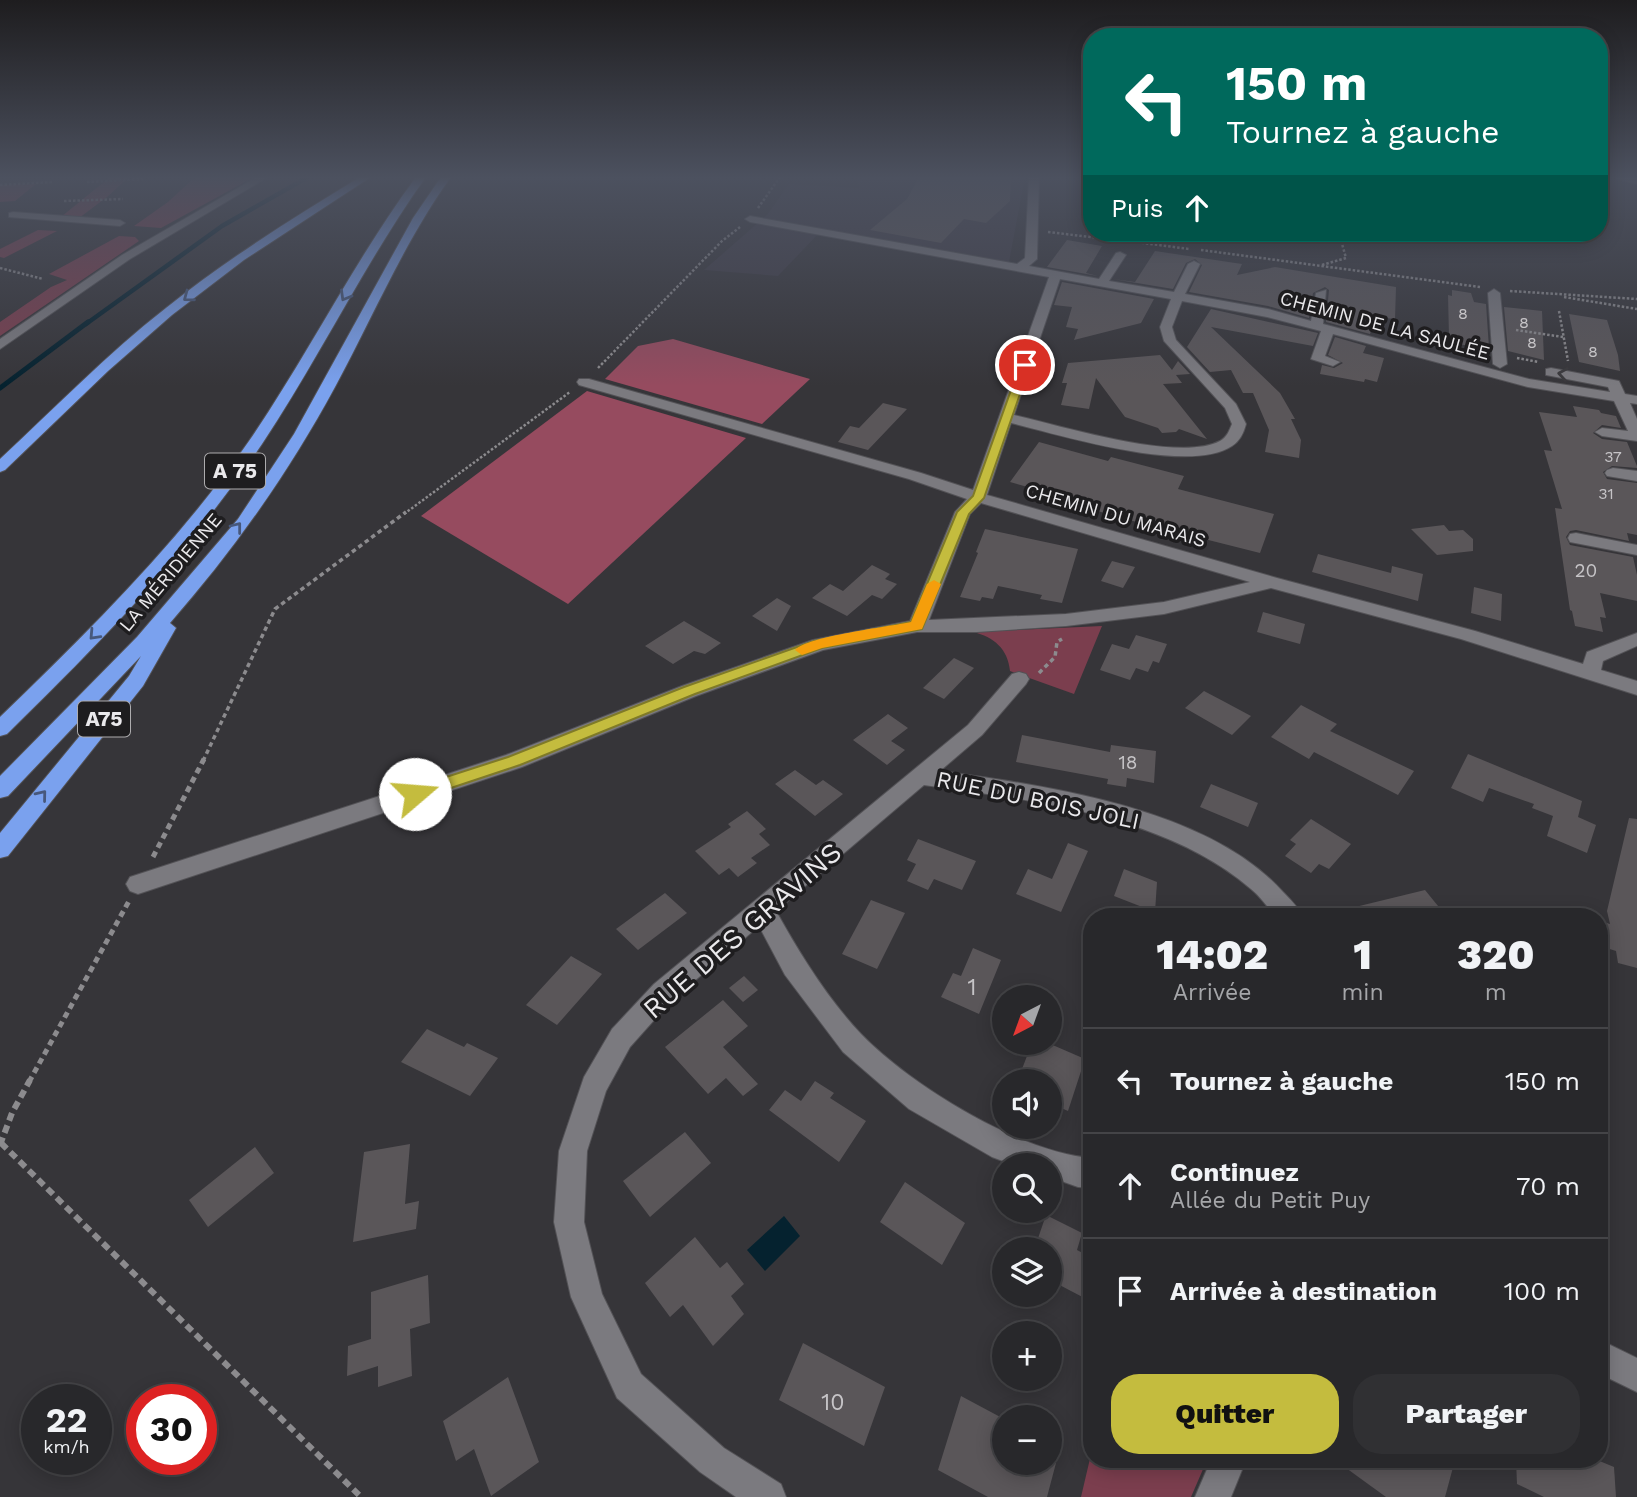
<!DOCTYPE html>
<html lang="fr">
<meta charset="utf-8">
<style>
:root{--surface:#28282b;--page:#303033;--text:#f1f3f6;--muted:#a5a6a9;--line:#444447;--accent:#c4bc3e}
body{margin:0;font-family:"Work Sans",sans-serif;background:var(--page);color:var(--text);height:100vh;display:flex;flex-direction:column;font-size:26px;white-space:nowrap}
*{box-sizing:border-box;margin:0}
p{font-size:23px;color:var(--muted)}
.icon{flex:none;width:38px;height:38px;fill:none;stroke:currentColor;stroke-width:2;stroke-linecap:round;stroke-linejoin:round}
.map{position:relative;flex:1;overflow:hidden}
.drawer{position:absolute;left:1083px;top:908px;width:525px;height:560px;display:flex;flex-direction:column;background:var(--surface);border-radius:28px;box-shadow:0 4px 18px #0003,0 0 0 2px var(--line)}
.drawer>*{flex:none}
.hud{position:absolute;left:1083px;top:28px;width:525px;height:214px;border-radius:28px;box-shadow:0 4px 18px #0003,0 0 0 2px var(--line);background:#00695c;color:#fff;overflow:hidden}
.needle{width:46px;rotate:221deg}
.tools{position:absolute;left:992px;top:985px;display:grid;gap:14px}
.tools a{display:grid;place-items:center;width:70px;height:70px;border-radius:50%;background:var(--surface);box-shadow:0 4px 18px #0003,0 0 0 2px var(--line);font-size:35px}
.speed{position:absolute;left:21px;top:1384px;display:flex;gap:14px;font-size:35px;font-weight:700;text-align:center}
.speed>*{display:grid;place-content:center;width:91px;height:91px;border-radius:50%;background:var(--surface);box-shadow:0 4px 18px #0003,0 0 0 2px var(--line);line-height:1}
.speed small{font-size:18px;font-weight:400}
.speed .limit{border:10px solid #d22;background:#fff;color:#111}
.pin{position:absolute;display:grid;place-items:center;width:60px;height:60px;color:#fff;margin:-30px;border:4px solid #fff;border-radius:50%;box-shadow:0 2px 7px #0007}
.me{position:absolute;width:77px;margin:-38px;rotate:72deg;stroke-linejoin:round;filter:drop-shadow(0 0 5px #0008)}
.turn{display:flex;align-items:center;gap:24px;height:147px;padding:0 28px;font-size:32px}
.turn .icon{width:91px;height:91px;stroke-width:2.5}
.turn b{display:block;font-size:49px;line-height:60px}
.then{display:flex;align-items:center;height:66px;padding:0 28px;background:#0003;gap:14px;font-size:26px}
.eta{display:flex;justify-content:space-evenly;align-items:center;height:119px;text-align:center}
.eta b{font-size:42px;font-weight:800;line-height:49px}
.action{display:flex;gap:14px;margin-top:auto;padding:14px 28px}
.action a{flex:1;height:80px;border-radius:28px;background:var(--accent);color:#111;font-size:28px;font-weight:800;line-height:80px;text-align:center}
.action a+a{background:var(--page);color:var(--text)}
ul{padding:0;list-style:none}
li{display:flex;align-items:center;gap:21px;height:105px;padding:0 28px;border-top:2px solid var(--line)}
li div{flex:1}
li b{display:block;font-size:26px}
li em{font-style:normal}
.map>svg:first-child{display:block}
.built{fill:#3f3c46}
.green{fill:#7b3e4e}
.forest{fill:#964b5f}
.water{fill:#05222f}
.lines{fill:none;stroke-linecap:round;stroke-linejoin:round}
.stream-far1{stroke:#05222f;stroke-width:4.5}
.stream{stroke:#05222f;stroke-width:5}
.building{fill:#5a5659}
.minor-casing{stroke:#535256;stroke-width:2}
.highway-casing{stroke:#535256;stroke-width:2}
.path-far3{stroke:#8c8b8e;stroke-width:2.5;stroke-dasharray:2.5 2;stroke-linecap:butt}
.path-far2{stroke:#8c8b8e;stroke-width:3.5;stroke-dasharray:4.5 3.5;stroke-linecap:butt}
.path-far1{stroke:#8c8b8e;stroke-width:5;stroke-dasharray:6 4.5;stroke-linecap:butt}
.path{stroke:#8c8b8e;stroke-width:6;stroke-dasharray:8 5;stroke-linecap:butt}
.minor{fill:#7b7a7f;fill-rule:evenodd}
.highway{fill:#7aa1ee;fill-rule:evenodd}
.oneway{stroke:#47587c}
.oneway2{stroke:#3a393c}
.route{fill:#c4bc3e;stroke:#7f7a28;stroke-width:2}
.slow{fill:#f59e0b}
.labels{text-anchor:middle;stroke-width:7;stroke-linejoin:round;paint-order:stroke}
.far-number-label{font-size:16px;fill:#c6c4c7}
.far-street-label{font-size:19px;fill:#eae9ec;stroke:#1e1d1f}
.number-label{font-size:19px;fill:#c6c4c7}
.shield{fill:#1e1d1f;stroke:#adacae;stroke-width:2}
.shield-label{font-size:21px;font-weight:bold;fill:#eae9ec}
.street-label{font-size:23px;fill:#eae9ec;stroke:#1e1d1f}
.near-number-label{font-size:23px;fill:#c6c4c7}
.near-street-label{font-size:28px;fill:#eae9ec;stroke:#1e1d1f}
</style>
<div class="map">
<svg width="1637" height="1497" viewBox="0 0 1637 1497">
<rect width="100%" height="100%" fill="#363539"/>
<!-- built -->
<polygon class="built" points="857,177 1025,177 1009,262 823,229 778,276 704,270 767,215 789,184 859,188"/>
<!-- green -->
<g class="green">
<polygon points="110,177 129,177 107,197 79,218 61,217"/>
<polygon points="195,177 254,177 161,228 134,226 168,202"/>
<polygon points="36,184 15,201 0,202 0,185"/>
<polygon points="38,230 57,231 4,258 0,257 0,249"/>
<polygon points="119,236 135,237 139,241 0,336 0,322 51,287 67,280 49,274"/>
<path d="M1102,626L1074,694L1010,671C1008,649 994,637 973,632Z"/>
<polygon points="1092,1450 1092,1460 1207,1460 1191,1497 1081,1497"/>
</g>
<!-- forest -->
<g class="forest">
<polygon points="673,339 810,379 762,424 605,379 638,346"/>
<polygon points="587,391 746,438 568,604 421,516"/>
</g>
<!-- water -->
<polygon class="water" points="784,1216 800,1236 765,1271 747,1250"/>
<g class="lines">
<!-- stream-far1 -->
<polyline class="stream-far1" points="86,324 222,226 308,177"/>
<!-- stream -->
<polyline class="stream" points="0,388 88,322"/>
</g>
<!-- building -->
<g class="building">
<polygon points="919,177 1011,178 1010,201 986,223 964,219 941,243 870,230 907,199"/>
<polygon points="1067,240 1102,246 1086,273 1098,276 1047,267"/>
<polygon points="1155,251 1242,264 1237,275 1275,267 1396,287 1395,319 1376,317 1370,334 1326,322 1329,290 1325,287 1313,293 1309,318 1268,306 1189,292 1202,265 1195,259 1186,263 1173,289 1113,279 1135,282"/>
<polygon points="1062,282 1154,299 1141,323 1074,340 1078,329 1066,327 1072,307 1054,305"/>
<polygon points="1452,290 1471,293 1474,302 1486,304 1489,348 1456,344 1456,338 1449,337 1448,295 1452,296"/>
<polygon points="1504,307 1542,311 1544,360 1508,351"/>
<polygon points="1211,309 1318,333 1313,346 1211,327 1280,393 1295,419 1291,419 1301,440 1299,458 1265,452 1269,430 1253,393 1243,393 1231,370 1210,372 1187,347"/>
<polygon points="1569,314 1607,320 1618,355 1620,371 1579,362"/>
<polygon points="1335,337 1366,346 1363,353 1384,358 1377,382 1365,379 1364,382 1320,374 1322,365 1334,368 1343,363 1328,355"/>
<polygon points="1160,355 1172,370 1178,361 1190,374 1176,375 1182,383 1163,384 1207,439 1179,429 1176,432 1162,433 1158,428 1125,417 1096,378 1089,409 1061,405 1067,383 1062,383 1068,363"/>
<polygon points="883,403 907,409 868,450 838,442 850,426 859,428"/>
<polygon points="1573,406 1599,410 1601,413 1616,416 1621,428 1602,425 1593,433 1602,439 1627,442 1637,466 1637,468 1612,466 1603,472 1607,479 1637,483 1637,535 1627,533 1629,541 1576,530 1570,531 1566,537 1570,545 1633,557 1637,575 1637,601 1600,593 1606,618 1600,617 1603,632 1575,626 1572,611 1570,610 1555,508 1562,509 1544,450 1552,451 1539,412 1577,417"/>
<polygon points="1039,442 1108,461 1111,457 1184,476 1178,489 1274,514 1260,553 1121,518 1061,500 1063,497 1010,482"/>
<polygon points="1444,525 1449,531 1463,530 1473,539 1473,551 1437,555 1411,529"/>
<polygon points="985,529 1078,549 1062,603 1040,599 1042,595 998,586 993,599 982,597 980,601 960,597 978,553 976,552"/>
<polygon points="1318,554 1391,573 1392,566 1423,574 1418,601 1312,572"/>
<polygon points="1112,561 1135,567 1123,588 1101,581"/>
<polygon points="872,565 890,574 885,579 897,584 882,599 872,595 847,616 812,598 830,584 843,591"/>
<polygon points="1474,587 1502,594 1501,621 1471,613"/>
<polygon points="777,598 791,606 777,631 752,616"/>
<polygon points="1263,612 1305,624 1300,644 1257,632"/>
<polygon points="684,621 721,643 705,654 694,651 673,664 645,646"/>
<polygon points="1136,635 1167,644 1159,663 1153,661 1148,672 1136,668 1130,680 1100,670 1112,644 1129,649"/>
<polygon points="954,658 974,668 944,699 923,688"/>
<polygon points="1204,691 1223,701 1251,716 1232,735 1185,708"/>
<polygon points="1301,705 1337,724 1330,731 1414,771 1398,795 1314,752 1309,759 1271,737"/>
<polygon points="888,714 908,728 891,741 905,750 887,765 853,740"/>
<polygon points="1022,735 1110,752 1111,745 1156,751 1154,783 1127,778 1126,787 1107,784 1108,779 1016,762"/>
<polygon points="1468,754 1582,801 1578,817 1596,825 1587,853 1547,836 1553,816 1532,808 1534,804 1489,788 1483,802 1451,788"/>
<polygon points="795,770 816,785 823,780 843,794 815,816 775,784"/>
<polygon points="1211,784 1258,803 1248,827 1200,807"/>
<polygon points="747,811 766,829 759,834 770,845 751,858 757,863 738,877 729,868 719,875 695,851 731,827 728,824"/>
<polygon points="1629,818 1637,819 1637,968 1618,963 1616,951 1600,946 1600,921 1610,924 1607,911"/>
<polygon points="1311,819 1351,844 1329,869 1319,864 1311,873 1285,856 1296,844 1290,840"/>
<polygon points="918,839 976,861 962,890 934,879 928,890 907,881 916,864 907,860"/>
<polygon points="1068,843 1088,851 1061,912 1016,894 1028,869 1052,879"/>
<polygon points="1124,869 1157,882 1155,912 1114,896"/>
<polygon points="1425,890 1447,917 1348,917 1347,909"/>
<polygon points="665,893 687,913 638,950 616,929"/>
<polygon points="871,900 905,913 877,969 842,954"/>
<polygon points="973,948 1001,960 979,1014 941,997 953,973 961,976"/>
<polygon points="571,956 602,974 557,1025 526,1005"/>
<polygon points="744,976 758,990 743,1002 729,988"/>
<polygon points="723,1000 748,1026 723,1047 758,1084 743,1096 726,1078 708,1094 665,1047"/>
<polygon points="427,1029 464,1047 467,1043 498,1058 470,1096 401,1062"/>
<polygon points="1032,1043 1048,1043 1085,1059 1068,1111 1050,1103 1050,1082 1017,1082"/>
<polygon points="815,1081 834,1093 830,1098 866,1121 839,1162 769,1110 785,1090 801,1101"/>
<polygon points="685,1132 711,1163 650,1217 623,1181"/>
<polygon points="410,1144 405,1204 419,1201 416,1229 353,1242 364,1152"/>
<polygon points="255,1147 274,1173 208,1227 189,1200"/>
<polygon points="905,1182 965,1223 942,1265 880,1222"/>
<polygon points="1046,1215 1082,1233 1077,1250 1092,1258 1092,1302 1050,1280 1050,1250 1034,1250"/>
<polygon points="695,1237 720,1268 727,1262 744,1284 731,1296 744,1314 713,1346 683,1305 670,1317 645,1283"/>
<polygon points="428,1275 430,1323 410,1329 412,1376 378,1387 378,1366 347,1376 348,1346 371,1339 371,1292"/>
<polygon points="803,1343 885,1387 864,1446 779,1400"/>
<polygon points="508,1377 539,1462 491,1496 474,1449 456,1461 443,1421"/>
<polygon points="961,1396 1004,1419 1004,1463 1056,1463 1047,1497 988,1497 938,1470"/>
<polygon points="1335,1460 1455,1460 1445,1497 1386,1497"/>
<polygon points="1516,1460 1597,1460 1614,1467 1616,1497 1544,1497 1517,1484"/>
</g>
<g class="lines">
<!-- minor casing -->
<g class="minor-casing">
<g id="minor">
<polygon points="257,177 268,177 130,259 0,349 0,339 122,255"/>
<path d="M1029,177H1039L1037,259L1029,266L1099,279L1116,253L1120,252L1126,255L1109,281L1174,292L1188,264L1194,261L1200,264L1185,294L1268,309L1311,321L1316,293L1326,290L1323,324L1529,379L1610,392L1608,387L1546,375V369L1551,368L1619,381L1625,394L1637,396V404L1630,403L1637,419V441L1602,436L1595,432L1602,428L1628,431L1614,401L1528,387L1333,334L1325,356L1340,362L1333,366L1311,359L1321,331L1267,317L1182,301L1172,327L1176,340L1236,404L1246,424C1244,432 1240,441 1232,446C1189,475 1060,435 1011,423L987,495L1277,578L1475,631L1583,664L1587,652L1637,633V646L1603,661L1601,670L1637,681V695L1461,639L1271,588L1164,614L1066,626L977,632H917L823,650L696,696L522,767L138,894L130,891L126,884L130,877L506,755L682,686L813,640L910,621L955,512L967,499L909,479L579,385L577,382L579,379H589L921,473L973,490L1049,277L750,222L745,219L750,216L1017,264L1025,258ZM1060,279L1171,299L1160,327L1164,341L1225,408L1232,424C1229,431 1227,437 1220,441C1179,463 1059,425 1014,415ZM981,503L1250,582L1164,602L1066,614L929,620L970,514Z"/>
<polygon points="1615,177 1637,178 1637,184 1617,179"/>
<polygon points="13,212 120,220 125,223 120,226 9,217 9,213"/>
<polygon points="1494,289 1500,293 1507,364 1500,368 1493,364 1488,293"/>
<polygon points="1613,468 1637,471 1637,481 1607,476 1605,473 1607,470"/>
<polygon points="1576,533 1637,545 1637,555 1570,542 1568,538 1570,534"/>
<path d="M1019,672L1026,674L1029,679L1026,684L982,735L940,771C1047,786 1208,808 1283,892C1291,900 1298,907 1303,917H1276C1268,908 1261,897 1251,889C1166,815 1031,800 924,785L776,911C800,954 827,998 861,1034C910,1085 1021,1153 1092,1158V1188L1078,1187L1050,1177V1166H1016L992,1157L909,1109L843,1052L785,975L759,926L672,1000L630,1047L606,1091L587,1151L584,1222L602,1294L641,1374L724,1448L781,1484L786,1497H736L700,1472L617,1398L571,1297L554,1222L559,1151L584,1077L612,1029L654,984L968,725L1012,674Z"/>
<polygon points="1600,1340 1637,1358 1637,1392 1600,1374"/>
<polygon points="1211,1460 1246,1460 1231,1497 1195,1497"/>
</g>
</g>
<!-- highway casing -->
<g class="highway-casing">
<g id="highway">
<path d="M360,177H371L244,260L172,315L108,371L5,470L0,472V459C55,408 107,354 166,308C227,259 293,218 360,177Z"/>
<path d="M416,177H426C365,262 320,357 262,444C190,551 99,644 7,734L0,736V717C89,631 178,543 249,441C308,355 354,261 416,177Z"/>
<path d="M441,177H451C404,242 373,317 335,387C289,472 234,550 170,623L176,628L143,686L8,856L0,858V833L129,676L141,656L8,796L0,798V776L137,637L238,519L294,434L413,218Z"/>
</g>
</g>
<!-- path-far3 -->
<g class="path-far3">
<polyline points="87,182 143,179"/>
<polyline points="0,185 53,182"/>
<polyline points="64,201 123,199"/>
<polyline points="758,208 780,177"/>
<polyline points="1048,232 1116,240"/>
<polyline points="1128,241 1189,249"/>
<polyline points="1201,250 1480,287"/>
<polyline points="1322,265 1346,258 1339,233"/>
<polyline points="0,268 43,279"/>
<polyline points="1510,291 1637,299"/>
<polyline points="1564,297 1637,309"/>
<polyline points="1559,311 1568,361"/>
<polyline points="1516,330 1563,337"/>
<polyline points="1517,358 1539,362"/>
<polyline points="598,368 722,241 740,227"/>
<polyline points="404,514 570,392"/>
</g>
<!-- path-far2 -->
<g class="path-far2">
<polyline points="1039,673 1055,657 1057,642 1062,639"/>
<polyline points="203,761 275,609 406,512"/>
</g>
<!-- path-far1 -->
<g class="path-far1">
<polyline points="153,857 204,759"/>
<polyline points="29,1082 129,901"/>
</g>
<!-- path -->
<g class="path">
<polyline points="1,1143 361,1497"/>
<polyline points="0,1145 12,1113 30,1080"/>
</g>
<!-- minor -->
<use href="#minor" class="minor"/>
<!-- highway -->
<use href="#highway" class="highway"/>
</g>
<!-- one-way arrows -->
<defs><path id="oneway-chevron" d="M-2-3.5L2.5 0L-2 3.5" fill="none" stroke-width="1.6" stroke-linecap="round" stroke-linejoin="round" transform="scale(1.75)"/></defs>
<g class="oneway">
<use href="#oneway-chevron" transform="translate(345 296) rotate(120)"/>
<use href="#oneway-chevron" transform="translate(188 297) rotate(143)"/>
<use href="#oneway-chevron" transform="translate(237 527) rotate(-52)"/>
<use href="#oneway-chevron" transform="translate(94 635) rotate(133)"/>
<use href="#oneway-chevron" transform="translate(42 795) rotate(-51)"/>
</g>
<use class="oneway2" href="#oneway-chevron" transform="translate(1563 374) rotate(-171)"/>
<!-- sky -->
<linearGradient id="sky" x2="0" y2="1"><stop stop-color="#1e1d1f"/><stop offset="0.46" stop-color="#4c515f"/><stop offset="1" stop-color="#4c515f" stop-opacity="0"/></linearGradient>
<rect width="1637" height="386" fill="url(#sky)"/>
<!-- route -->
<polygon class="route" points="1025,361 1030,365 984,498 969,514 922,629 822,648 695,694 520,765 415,800 409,798 407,794 409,789 508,757 684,687 814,641 911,622 957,512 973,496 1020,365"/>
<!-- slow -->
<path class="slow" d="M934,580L941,584L922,629L822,648L802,655L795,650C808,636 888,627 911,622L927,584Z"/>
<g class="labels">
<!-- far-number labels -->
<g class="far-number-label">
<text x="1463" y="319">8</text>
<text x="1524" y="328">8</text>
<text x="1532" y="348">8</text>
<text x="1593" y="357">8</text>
<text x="1613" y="462">37</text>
<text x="1606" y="499">31</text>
</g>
<!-- far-street labels -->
<g class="far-street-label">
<text transform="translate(1385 325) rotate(15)" y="7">CHEMIN DE LA SAULÉE</text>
<text transform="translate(1116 515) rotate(16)" y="7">CHEMIN DU MARAIS</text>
<text transform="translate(170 572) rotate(-50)" y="7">LA MÉRIDIENNE</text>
</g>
<!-- number labels -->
<g class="number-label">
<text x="1586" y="577">20</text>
<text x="1128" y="769">18</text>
</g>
<!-- shield labels -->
<g class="shield">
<rect x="205" y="453.5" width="60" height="35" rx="5"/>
<rect x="78" y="701.5" width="52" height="35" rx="5"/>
</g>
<g class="shield-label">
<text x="235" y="478">A 75</text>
<text x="104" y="726">A75</text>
</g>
<!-- street labels -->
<g class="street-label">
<text transform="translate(1038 800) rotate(12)" y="8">RUE DU BOIS JOLI</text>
</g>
<!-- near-number labels -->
<g class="near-number-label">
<text x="972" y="995">1</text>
<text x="833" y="1410">10</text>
</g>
<!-- near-street labels -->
<g class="near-street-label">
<text transform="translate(742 930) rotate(-41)" y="10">RUE DES GRAVINS</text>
</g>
</g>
</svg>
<div class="tools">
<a><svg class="needle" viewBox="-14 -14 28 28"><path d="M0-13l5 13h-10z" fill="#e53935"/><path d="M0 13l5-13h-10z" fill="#a5a6a9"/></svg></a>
<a><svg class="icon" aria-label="sound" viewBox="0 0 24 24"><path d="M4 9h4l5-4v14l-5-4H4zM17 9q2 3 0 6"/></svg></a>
<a><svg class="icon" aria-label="search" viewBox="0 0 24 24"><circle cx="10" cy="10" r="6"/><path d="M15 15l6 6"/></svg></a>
<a><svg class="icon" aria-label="layers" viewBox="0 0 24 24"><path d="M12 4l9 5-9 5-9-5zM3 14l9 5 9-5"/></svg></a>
<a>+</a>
<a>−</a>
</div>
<div class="speed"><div>22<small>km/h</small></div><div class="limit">30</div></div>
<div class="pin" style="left:1025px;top:365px;background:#d93025"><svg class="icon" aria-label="arrive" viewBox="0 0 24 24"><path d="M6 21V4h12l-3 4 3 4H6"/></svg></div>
<svg class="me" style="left:415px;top:794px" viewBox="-20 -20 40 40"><circle r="19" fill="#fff"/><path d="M0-13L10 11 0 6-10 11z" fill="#c4bc3e"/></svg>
<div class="hud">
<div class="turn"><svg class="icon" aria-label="left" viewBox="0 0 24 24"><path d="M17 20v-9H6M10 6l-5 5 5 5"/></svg><div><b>150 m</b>Tournez à gauche</div></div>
<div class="then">Puis<svg class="icon" aria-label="ahead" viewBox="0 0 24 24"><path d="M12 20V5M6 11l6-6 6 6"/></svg></div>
</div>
<section class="drawer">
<div class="eta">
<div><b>14:02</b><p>Arrivée</p></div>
<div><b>1</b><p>min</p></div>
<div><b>320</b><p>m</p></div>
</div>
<ul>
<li><svg class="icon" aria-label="left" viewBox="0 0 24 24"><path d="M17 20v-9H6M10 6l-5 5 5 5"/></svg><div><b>Tournez à gauche</b></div><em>150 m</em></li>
<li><svg class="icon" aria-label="ahead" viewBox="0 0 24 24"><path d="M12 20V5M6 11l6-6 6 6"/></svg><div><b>Continuez</b><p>Allée du Petit Puy</p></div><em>70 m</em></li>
<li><svg class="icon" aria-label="arrive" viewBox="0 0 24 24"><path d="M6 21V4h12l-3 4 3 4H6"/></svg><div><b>Arrivée à destination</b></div><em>100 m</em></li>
</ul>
<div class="action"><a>Quitter</a><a>Partager</a></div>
</section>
</div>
